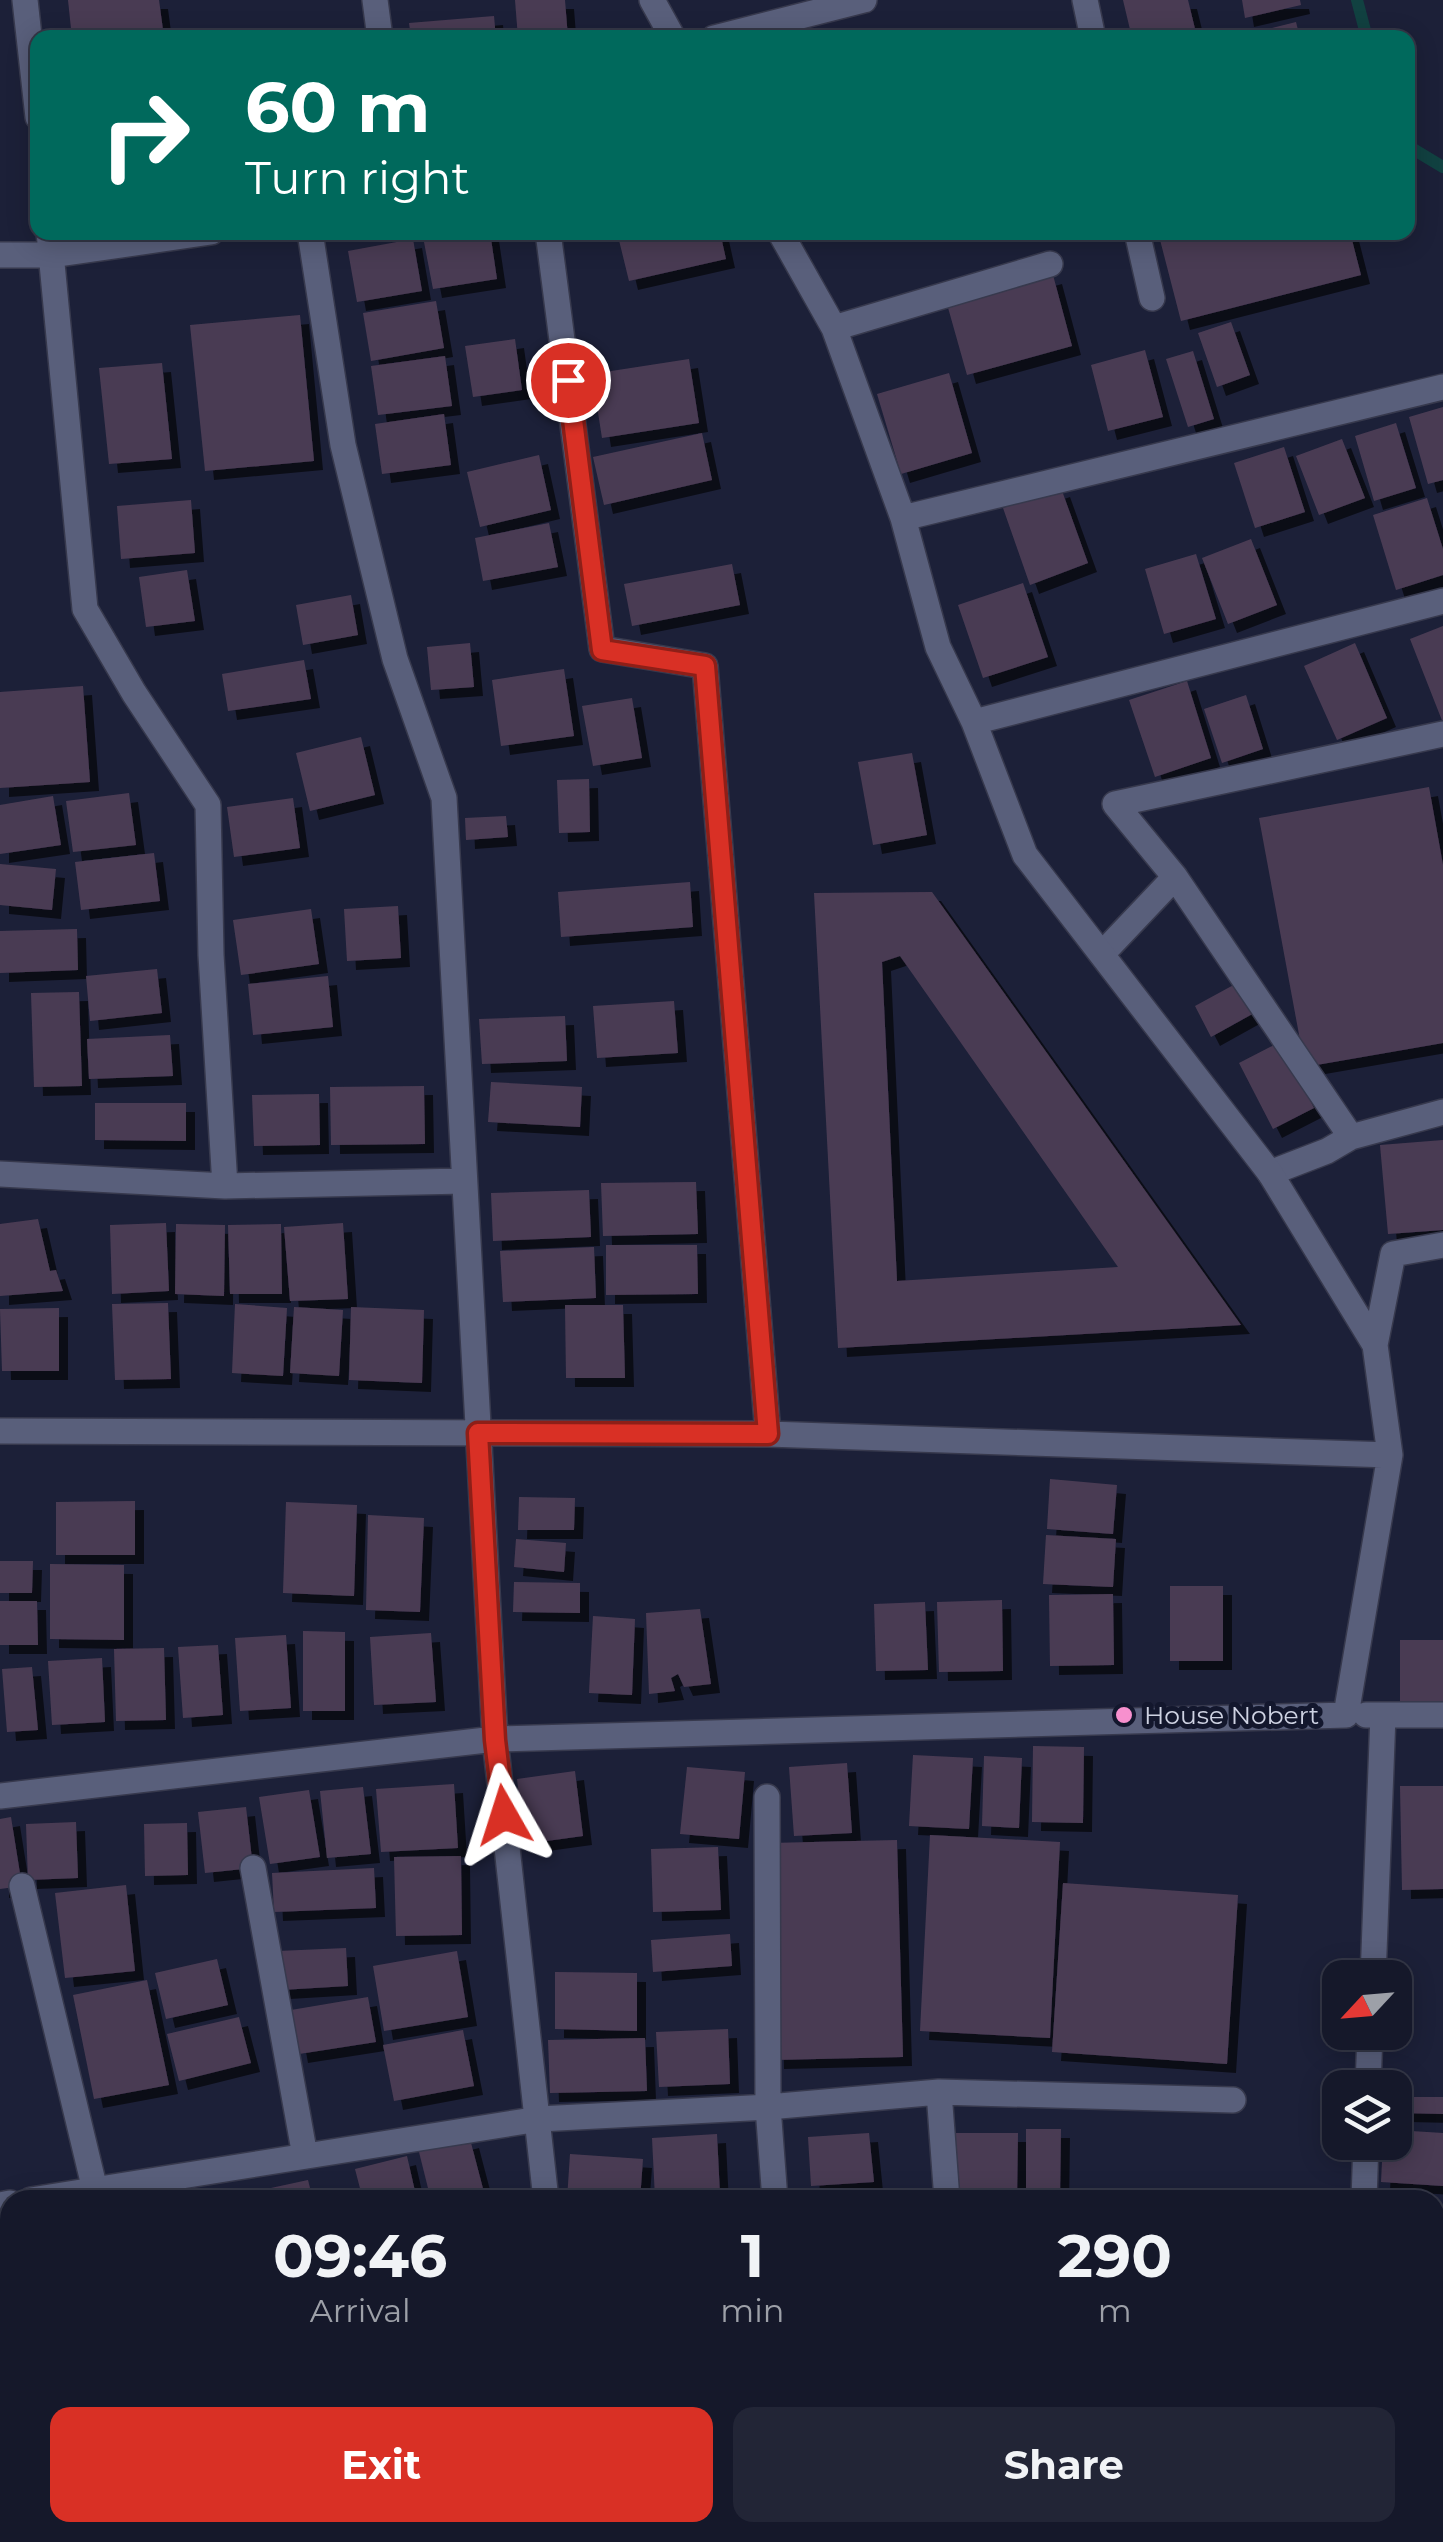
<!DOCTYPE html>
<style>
body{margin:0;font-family:Montserrat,sans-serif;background:#222536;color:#f1f3f6;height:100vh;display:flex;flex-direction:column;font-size:38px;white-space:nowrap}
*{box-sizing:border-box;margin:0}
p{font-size:32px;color:#9da0a8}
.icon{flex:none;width:55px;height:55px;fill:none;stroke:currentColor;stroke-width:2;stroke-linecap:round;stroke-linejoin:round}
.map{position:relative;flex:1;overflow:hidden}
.details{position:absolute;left:0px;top:2190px;width:1445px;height:352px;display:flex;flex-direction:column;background:#15182a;border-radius:30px 30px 0 0;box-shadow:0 5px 25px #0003,0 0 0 2px #343747}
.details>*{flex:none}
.hud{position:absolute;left:30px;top:30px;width:1385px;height:210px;border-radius:20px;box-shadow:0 5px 25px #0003,0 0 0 2px #343747;background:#00695c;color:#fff;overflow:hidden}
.needle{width:65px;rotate:244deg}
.buttons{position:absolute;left:1322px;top:1960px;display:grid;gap:20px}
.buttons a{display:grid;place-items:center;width:90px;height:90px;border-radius:20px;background:#15182a;box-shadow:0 5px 25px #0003,0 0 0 2px #343747;font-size:50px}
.pin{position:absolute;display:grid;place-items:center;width:85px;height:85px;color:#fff;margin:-42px;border:5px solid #fff;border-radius:50%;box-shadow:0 2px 10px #0007}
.me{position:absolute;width:110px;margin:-55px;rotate:354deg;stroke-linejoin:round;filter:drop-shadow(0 0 8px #0008)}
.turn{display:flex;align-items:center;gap:35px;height:210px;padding:0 50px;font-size:45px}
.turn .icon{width:130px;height:130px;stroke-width:2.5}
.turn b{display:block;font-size:70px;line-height:85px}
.eta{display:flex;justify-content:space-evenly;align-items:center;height:170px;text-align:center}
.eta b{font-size:60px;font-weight:700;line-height:70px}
.cta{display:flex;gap:20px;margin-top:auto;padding:20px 50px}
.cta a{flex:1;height:115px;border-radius:20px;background:#d93025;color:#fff;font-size:40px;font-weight:700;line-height:115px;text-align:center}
.cta a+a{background:#222536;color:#f1f3f6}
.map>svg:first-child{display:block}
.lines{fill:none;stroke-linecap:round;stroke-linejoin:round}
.stream{stroke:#114141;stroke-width:12}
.building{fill:#4a3b53;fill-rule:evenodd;filter:url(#shadow)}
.lane-casing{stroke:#37394d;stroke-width:28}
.street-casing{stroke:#37394d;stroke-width:28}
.lane{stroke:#595f7b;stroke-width:25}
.street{stroke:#595f7b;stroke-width:25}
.route-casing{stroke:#8d1f18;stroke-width:25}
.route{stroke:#d93025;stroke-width:18}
.poi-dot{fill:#f790ce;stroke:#13172d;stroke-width:4}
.labels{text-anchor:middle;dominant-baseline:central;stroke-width:10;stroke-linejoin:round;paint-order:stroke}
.poi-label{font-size:25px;fill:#ced2e2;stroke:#13172d;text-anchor:start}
</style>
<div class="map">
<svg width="1443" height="2542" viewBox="0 0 1443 2542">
<defs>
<filter id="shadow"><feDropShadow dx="9" dy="9" stdDeviation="0" flood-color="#0009"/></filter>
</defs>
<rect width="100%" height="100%" fill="#1c2038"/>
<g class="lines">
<path class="stream" d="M1357 0 1367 38
M1408 146 1443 167
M1435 2420 1443 2419
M409 2542 455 2532"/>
</g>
<path class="building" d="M68 0H159L163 30 72 38Z
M515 0H565L568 38H518Z
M1123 0H1188L1197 37 1132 38Z
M1242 0H1300L1301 5 1245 18Z
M494 16 496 38H411L409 23Z
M1296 22 1300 38H1240V36Z
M479 232H490L497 279 433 289 424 242Z
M617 232H720L726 259 629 281Z
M1158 232H1350L1361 275 1181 321Z
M413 239 422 291 357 302 348 251Z
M1053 275 1072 346 967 375 947 304Z
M436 301 444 348 371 361 363 313Z
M300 315 314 461 205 471 190 325Z
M1231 322 1250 375 1217 387 1198 333Z
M515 339 522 390 473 397 465 346Z
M1145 350 1163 417 1108 431 1091 365Z
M1193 351 1214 419 1188 427 1166 359Z
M445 356 452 406 378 415 371 366Z
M689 359 699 423 602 438 592 374Z
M162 363 172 459 109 464 99 368Z
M949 373 972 453 901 474 877 394Z
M1443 407V480L1428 484 1409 417Z
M444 414 451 465 382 474 375 424Z
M1396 423 1416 488 1374 501 1355 436Z
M702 433 712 480 604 505 593 457Z
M1342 439 1365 498 1319 515 1296 456Z
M1284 447 1305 512 1255 528 1234 463Z
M539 455 551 510 480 527 467 472Z
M1061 488 1088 563 1030 585 1003 508Z
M1427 498 1443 549V575L1396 590 1373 515Z
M191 500 195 553 121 559 117 506Z
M549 523 558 567 483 581 475 538Z
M1251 539 1277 605 1228 624 1202 558Z
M1196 554 1216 619 1164 634 1145 569Z
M732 564 740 605 632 626 624 584Z
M187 570 195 621 146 627 139 577Z
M1023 583 1048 657 983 678 958 605Z
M351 595 358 635 303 645 296 605Z
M1443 626V723L1410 639Z
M470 643 474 687 431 690 427 647Z
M1355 643 1387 718 1337 740 1304 666Z
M304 660 311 699 228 711 222 674Z
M564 669 574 736 501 746 492 680Z
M1187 681 1211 758 1155 777 1129 700Z
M83 686 90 782 0 788V692Z
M1246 695 1263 749 1222 763 1204 709Z
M632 698 642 758 593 766 582 706Z
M361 737 375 795 310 811 296 753Z
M912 753 927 835 873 845 858 762Z
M589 779 590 832 559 833 557 780Z
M1429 787 1443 865V1043L1305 1067 1259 818Z
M129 793 136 845 73 852 66 801Z
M53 796 61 845 0 854V805Z
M293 798 300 848 234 857 227 807Z
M506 816 508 837 466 840 465 818Z
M154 853 160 901 81 910 75 862Z
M0 864 56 869 52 910 0 905Z
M690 882 693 927 561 937 558 892Z
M932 892 1241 1325 838 1348 814 893ZM900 956 1118 1267 897 1281 882 962Z
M398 906 401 958 347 961 344 909Z
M311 909 319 964 241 975 233 920Z
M77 929 78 970 0 973V931Z
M157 969 162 1013 90 1021 86 976Z
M328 976 333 1027 253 1035 248 984Z
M1239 982 1256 1012 1211 1037 1195 1006Z
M79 992 82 1086 34 1087 31 993Z
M674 1001 678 1053 597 1058 593 1006Z
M565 1016 567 1061 482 1064 479 1019Z
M170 1035 173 1076 89 1079 87 1039Z
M1280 1042 1314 1108 1273 1129 1239 1063Z
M491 1082 582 1087 580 1127 488 1122Z
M424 1086 425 1144 331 1145 330 1087Z
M319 1094 320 1145 254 1146 252 1095Z
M95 1103H186V1141L95 1140Z
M1443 1140V1230L1388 1234 1380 1145Z
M696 1182 698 1234 603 1236 601 1183Z
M589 1190 591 1237 493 1241 491 1193Z
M38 1219 50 1271 56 1270 63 1291 0 1296V1224Z
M166 1223 169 1291 112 1294 110 1225Z
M343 1223 348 1299 290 1301 284 1227Z
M176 1224 225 1225 224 1296 175 1294Z
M281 1224 282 1294H230L228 1225Z
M606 1245H697L698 1294 606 1295Z
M594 1247 596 1298 503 1302 500 1251Z
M168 1303 171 1379 115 1380 112 1304Z
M235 1304 287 1308 283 1376 232 1373Z
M565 1305H623L625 1378H566Z
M294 1307 343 1310 339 1376 290 1373Z
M351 1307 424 1310 422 1383 349 1380Z
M59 1308V1371H2L0 1309Z
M1050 1479 1117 1485 1113 1534 1047 1529Z
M519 1497 575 1498 574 1530H518Z
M135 1501V1555H56V1502Z
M286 1502 357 1505 354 1596 283 1593Z
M368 1515 424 1518 420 1612 366 1610Z
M1046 1535 1116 1539 1113 1587 1043 1584Z
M516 1539 566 1543 564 1572 514 1567Z
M0 1561H33L32 1593H0Z
M50 1564 124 1565V1640L50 1639Z
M514 1582 580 1583V1613L513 1612Z
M1170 1586H1223V1661H1170Z
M1113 1594 1114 1665 1050 1666 1049 1595Z
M1002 1600 1003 1671 939 1672 937 1602Z
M0 1601H37L38 1645H0Z
M925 1602 928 1670 876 1671 874 1604Z
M700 1609 711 1684 684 1687 678 1674 671 1678 675 1691 649 1694 646 1613Z
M593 1616 635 1619 632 1695 589 1693Z
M303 1631 345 1632V1711H303Z
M431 1633 436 1702 374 1705 370 1637Z
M286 1635 291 1708 240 1711 235 1638Z
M1400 1640H1443V1704L1400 1703Z
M218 1645 223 1715 183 1718 178 1647Z
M164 1648 166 1720 116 1721 114 1649Z
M102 1658 105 1722 52 1725 48 1661Z
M32 1667 38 1730 7 1732 2 1669Z
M1033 1746 1084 1747 1083 1823 1032 1822Z
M913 1755 973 1758 969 1829 909 1826Z
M984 1756 1022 1758 1019 1828 982 1826Z
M847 1763 852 1833 794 1836 789 1767Z
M687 1767 745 1772 739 1839 680 1834Z
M575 1771 583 1836 525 1844 517 1779Z
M454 1784 458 1848 381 1852 376 1789Z
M1400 1786H1443V1889L1402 1890Z
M363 1787 371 1854 327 1858 320 1791Z
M309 1790 320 1857 270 1864 259 1797Z
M246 1807 253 1868 205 1873 198 1812Z
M11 1817 22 1886 0 1889V1819Z
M76 1822 78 1878 28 1880 26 1824Z
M187 1823 188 1875 145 1876 144 1824Z
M930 1835 1060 1842 1050 2038 920 2031Z
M897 1840 903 2057 775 2060 770 1843Z
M718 1847 721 1910 653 1912 651 1849Z
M461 1856 462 1935 396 1936 394 1857Z
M374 1868 376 1908 274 1912 272 1873Z
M1063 1883 1238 1895 1227 2064 1052 2052Z
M126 1885 135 1971 65 1978 55 1893Z
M730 1934 732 1966 653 1972 651 1940Z
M346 1948 348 1986 281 1990 278 1951Z
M457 1951 468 2017 384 2031 373 1966Z
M217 1959 228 2005 166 2019 155 1973Z
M555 1972 637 1973V2031L555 2029Z
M147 1980 169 2085 94 2099 73 1995Z
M368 1997 376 2042 299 2054 291 2010Z
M239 2017 251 2063 179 2081 167 2034Z
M728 2029 730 2084 659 2087 656 2032Z
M463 2030 474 2086 394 2101 383 2045Z
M645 2038 647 2091 550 2093 548 2040Z
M1400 2097H1443V2114L1400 2113Z
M1026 2129H1061L1060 2198 1026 2197Z
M1395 2130 1443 2133V2186L1381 2182 1383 2142H1395Z
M869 2133 874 2182 811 2186 808 2137Z
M954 2133H1018L1017 2200H953Z
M717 2134 720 2195 655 2198 652 2138Z
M470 2139 486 2200H431L419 2152Z
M570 2154 643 2159 640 2200H567Z
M407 2156 417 2200H363L355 2169Z
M308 2180 313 2200H259L257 2191Z
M877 2189 878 2200H794V2194Z
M1435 2276H1443V2323H1435Z
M1012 2532H1071L1072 2542H1013Z
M1076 2532H1131L1132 2542H1077Z
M1138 2532H1190L1191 2542H1139Z
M1195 2532H1244L1245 2542H1197Z
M1251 2532H1301L1303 2542H1252Z
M1369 2532H1421L1423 2542H1371Z"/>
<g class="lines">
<defs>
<path id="lane" d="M1085 0 1093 38
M1137 232 1152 298
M1102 954 1175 877
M1351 1137 1175 877 1115 804 1443 734
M1270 1173 1327 1151 1351 1137 1443 1112"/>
<path id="street" d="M25 0 38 117
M375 0 380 38
M652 0 673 38
M714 38 864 0
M49 232 85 609 134 693 208 805 211 955 225 1186
M310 232 343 445 395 659 444 798 495 1739 546 2200
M548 232 602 649 705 666 768 1434
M0 255H52L211 232
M834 328 1050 264
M903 518 1443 387
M974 722 1443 601
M0 1174 225 1186 464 1181
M1375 1345 1393 1254 1443 1245
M0 1431 768 1434 1390 1455
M1366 1715H1443
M0 1796 495 1739 1346 1715 1390 1455 1375 1345 1270 1173 1025 855 974 722 938 647 903 518 834 328 780 232
M767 1797 768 2107 939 2092 1233 2100
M253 1868 305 2156
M22 1886 95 2190
M1373 1978 1383 1715
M1368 2088 1370 2032
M939 2092 947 2200
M31 2200 539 2119 768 2107 775 2200
M1364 2200 1366 2142
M0 2205 10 2203
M1435 2457 1443 2456
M0 2502 8 2542
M576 2532 577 2542
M603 2542 668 2532"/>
</defs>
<use href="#lane" class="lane-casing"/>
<use href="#street" class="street-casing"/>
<use href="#lane" class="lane"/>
<use href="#street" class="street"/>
</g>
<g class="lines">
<defs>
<path id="route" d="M504 1815 495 1740 478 1433 768 1434 705 666 602 650 568 380"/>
</defs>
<use href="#route" class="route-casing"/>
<use href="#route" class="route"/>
</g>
<circle class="poi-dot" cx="1124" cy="1715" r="10"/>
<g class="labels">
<g class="poi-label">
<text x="1144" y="1715">House Nobert</text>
</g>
</g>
</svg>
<div class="buttons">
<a><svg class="needle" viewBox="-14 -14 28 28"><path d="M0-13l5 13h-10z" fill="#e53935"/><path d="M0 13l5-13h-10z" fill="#9da0a8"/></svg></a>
<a><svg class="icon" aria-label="layers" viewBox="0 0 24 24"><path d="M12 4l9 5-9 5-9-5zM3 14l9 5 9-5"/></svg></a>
</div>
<div class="pin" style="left:568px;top:380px;background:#d93025"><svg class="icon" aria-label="arrive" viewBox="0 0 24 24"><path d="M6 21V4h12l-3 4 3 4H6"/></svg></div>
<svg class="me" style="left:504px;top:1815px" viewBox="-20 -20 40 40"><path d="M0-17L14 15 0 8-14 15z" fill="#d93025" stroke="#fff" stroke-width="4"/></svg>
<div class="hud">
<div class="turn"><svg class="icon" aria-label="right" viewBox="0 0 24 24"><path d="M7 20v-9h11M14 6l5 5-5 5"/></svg><div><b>60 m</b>Turn right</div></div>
</div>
<section class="details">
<div class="eta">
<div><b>09:46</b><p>Arrival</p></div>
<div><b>1</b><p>min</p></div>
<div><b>290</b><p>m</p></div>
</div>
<div class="cta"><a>Exit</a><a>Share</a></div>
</section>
</div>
